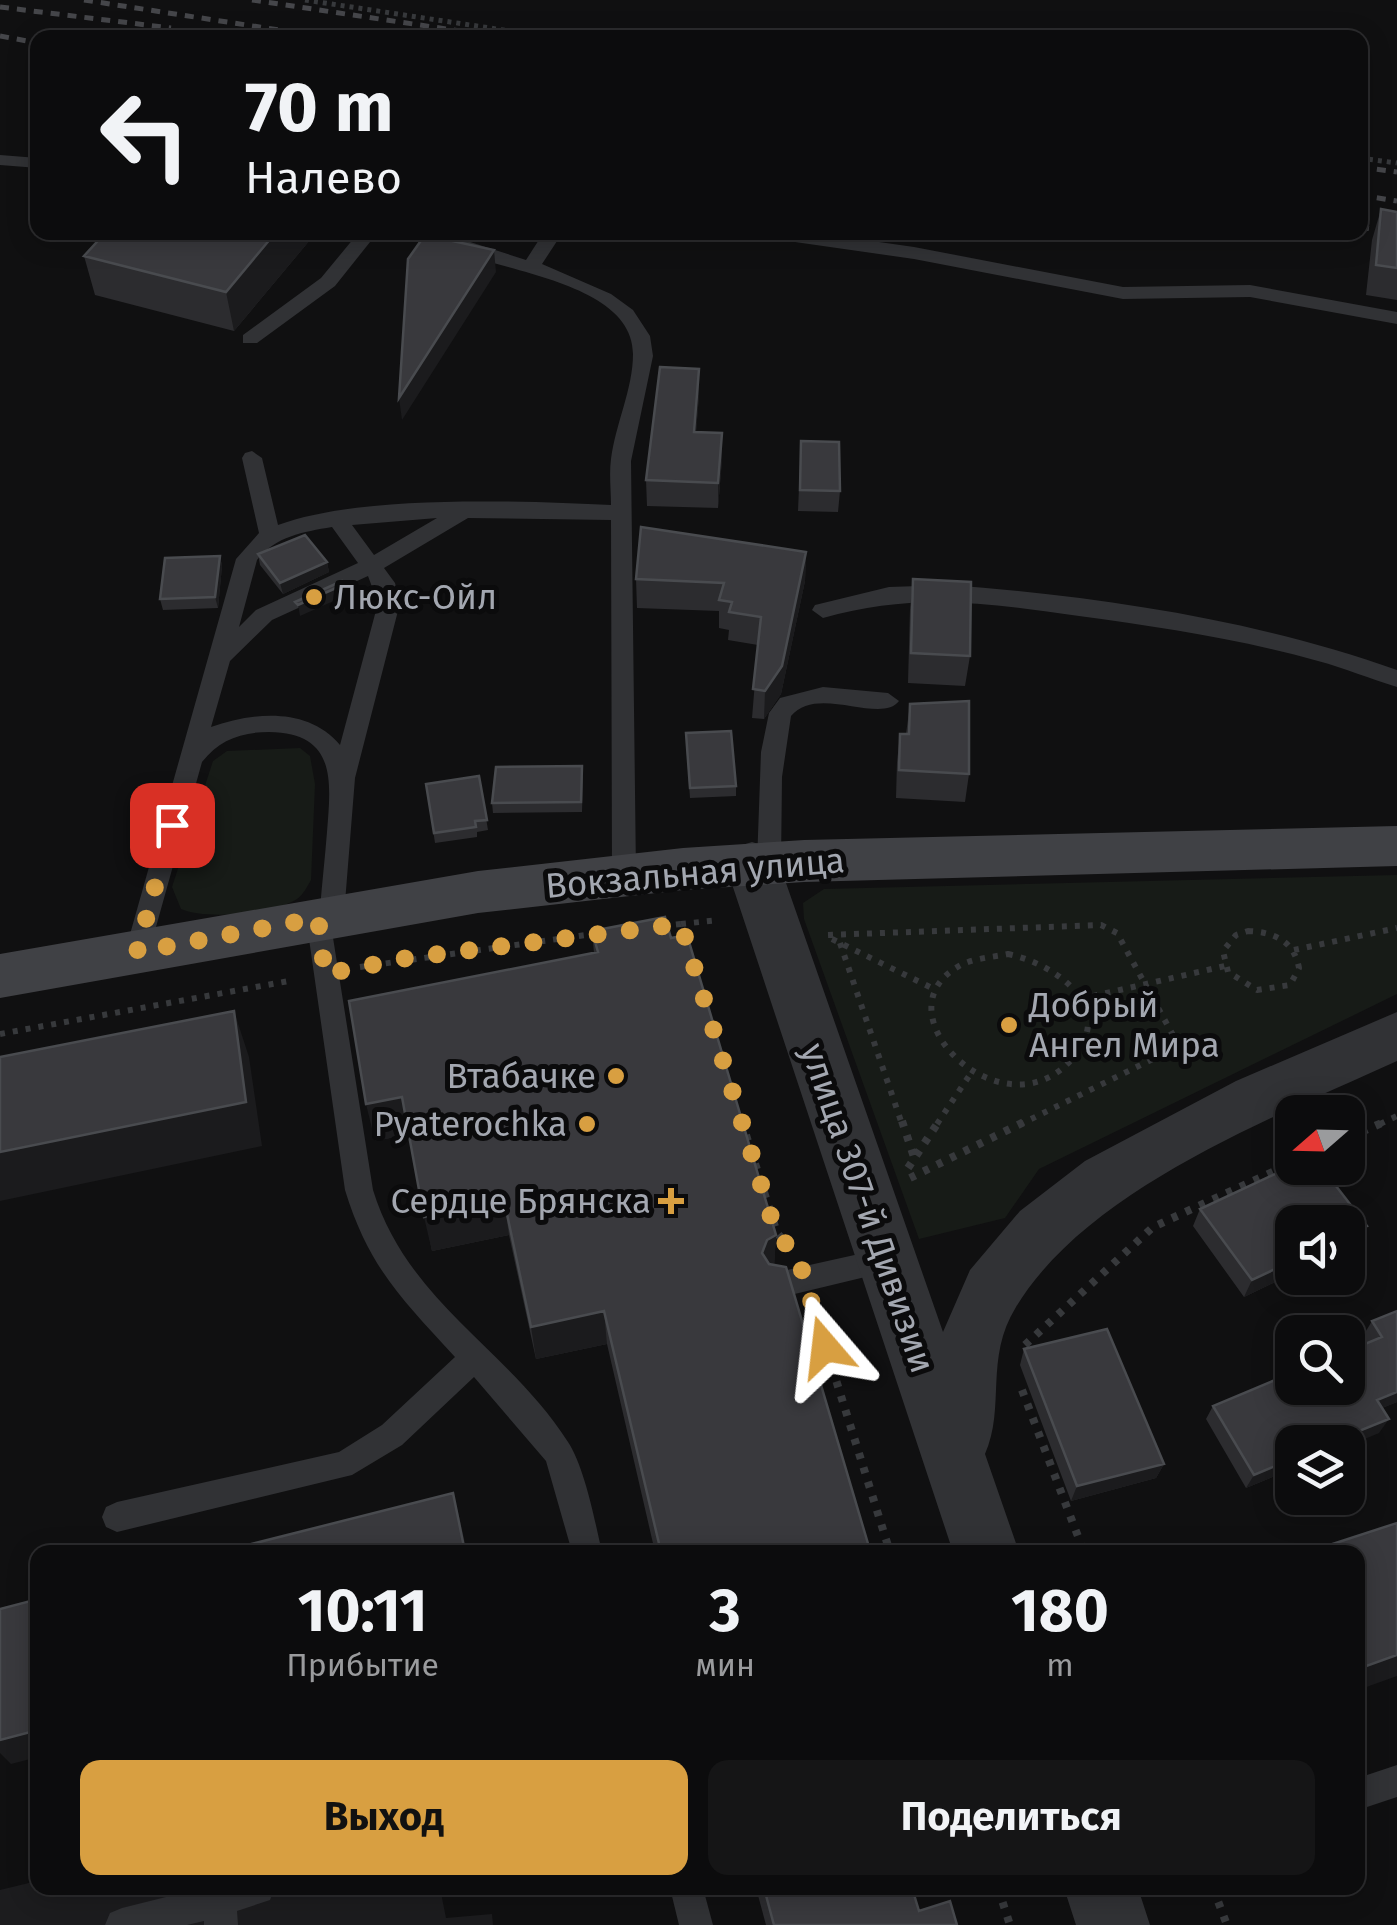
<!DOCTYPE html>
<html lang="ru">
<meta charset="utf-8">
<style>
body{margin:0;font-family:"Fira Sans",sans-serif;background:#151516;color:#f1f3f6;height:100vh;display:flex;flex-direction:column;font-size:38px;white-space:nowrap}
*{box-sizing:border-box;margin:0}
p{font-size:32px;color:#9a9b9d}
.icon{flex:none;width:55px;height:55px;fill:none;stroke:currentColor;stroke-width:2;stroke-linecap:round;stroke-linejoin:round}
.map{position:relative;flex:1;overflow:hidden}
.sheet{position:absolute;left:30px;top:1545px;width:1335px;height:350px;display:flex;flex-direction:column;background:#0c0c0d;border-radius:20px;box-shadow:0 5px 25px #0003,0 0 0 2px #2c2c2e}
.sheet>*{flex:none}
.top-card{position:absolute;left:30px;top:30px;width:1338px;height:210px;border-radius:20px;box-shadow:0 5px 25px #0003,0 0 0 2px #2c2c2e;background:#0c0c0d;color:#f1f3f6;overflow:hidden}
.needle{width:65px;rotate:250deg}
.controls{position:absolute;left:1275px;top:1095px;display:grid;gap:20px}
.controls a{display:grid;place-items:center;width:90px;height:90px;border-radius:20px;background:#0c0c0d;box-shadow:0 5px 25px #0003,0 0 0 2px #2c2c2e;font-size:50px}
.pin{position:absolute;display:grid;place-items:center;width:85px;height:85px;color:#fff;margin:-42px;border-radius:20px;box-shadow:0 5px 15px #0006}
.me{position:absolute;width:110px;margin:-55px;rotate:343deg;stroke-linejoin:round;filter:drop-shadow(0 0 8px #0008)}
.turn{display:flex;align-items:center;gap:35px;height:210px;padding:0 50px;font-size:45px}
.turn .icon{width:130px;height:130px;stroke-width:2.5}
.turn b{display:block;font-size:70px;line-height:85px}
.eta{display:flex;justify-content:space-evenly;align-items:center;height:170px;text-align:center}
.eta b{font-size:60px;font-weight:700;line-height:70px}
.cta{display:flex;gap:20px;margin-top:auto;padding:20px 50px}
.cta a{flex:1;height:115px;border-radius:20px;background:#d89f41;color:#111;font-size:40px;font-weight:700;line-height:115px;text-align:center}
.cta a+a{background:#151516;color:#f1f3f6}
.map>svg:first-child{display:block}
.built{fill:#1c1c1e}
.green{fill:#171b17}
.lines{fill:none;stroke-linecap:round;stroke-linejoin:round}
.path-far2{stroke:#37393c;stroke-width:5;stroke-dasharray:4 5;stroke-linecap:butt}
.path-far1{stroke:#37393c;stroke-width:6;stroke-dasharray:5 8;stroke-linecap:butt}
.path{stroke:#37393c;stroke-width:8;stroke-dasharray:6 9;stroke-linecap:butt}
.service{fill:#313235;fill-rule:evenodd}
.tertiary{fill:#313235;fill-rule:evenodd}
.secondary{fill:#404145;fill-rule:evenodd}
.rail{stroke:#45464a;stroke-width:5;stroke-dasharray:9 8;stroke-linecap:butt}
.wall{fill:#2c2c2f}
.shaded-wall{fill:#1b1b1d}
.building{fill:#39393d;stroke:#494b4f;stroke-width:2.5}
.route{stroke:#d89f41;stroke-width:18;stroke-dasharray:0 32.4}
.poi-dot{fill:#d89f41;stroke:#0b0b0c;stroke-width:4}
.labels{text-anchor:middle;dominant-baseline:central;stroke-width:10;stroke-linejoin:round;paint-order:stroke}
.poi-label{font-size:35px;fill:#a3a7b0;stroke:#0b0b0c;text-anchor:end}
.street-label{font-size:35px;fill:#a3a7b0;stroke:#0b0b0c}
</style>
<div class="map">
<svg width="1397" height="1925" viewBox="0 0 1397 1925">
<rect width="100%" height="100%" fill="#101011"/>
<path class="built" d="M37 1881 38 1888H440L446 1918 492 1914 493 1925H0V1890Z"/>
<path class="green" d="M300 748 310 756 315 784 311 880C307 887 303 895 297 899 273 914 205 920 181 909L172 887 213 761 227 751Z
M1397 875V994L1039 1169 1005 1218 919 1239 804 919 803 903 824 889Z"/>
<g class="lines">
<path class="path-far2" d="M305 0 556 38
M1360 158 1397 163"/>
<path class="path-far1" d="M681 924 719 920
M663 926 681 924 686 942
M1248 931C1274 932 1294 941 1299 968L1290 985 1257 990 1228 972 1223 951 1236 935Z
M828 935 1101 925 1117 933 1174 1037 1163 1054 1021 1124
M832 939 936 990
M840 943 902 1124
M1294 950 1397 928
M1008 954C1055 964 1118 1007 1072 1059 1002 1139 871 1009 963 964 976 958 994 957 1008 954Z
M360 967 600 933
M1080 999 1225 966
M0 1034 294 980
M937 1124 971 1073
M1380 1124 1397 1116"/>
<path class="path" d="M902 1121 914 1157
M746 1135 777 1233 790 1248
M1348 1138 1386 1121
M908 1168 939 1121
M910 1178 1026 1121
M814 1310 890 1552
M1025 1345 1153 1227 1292 1163
M1022 1390 1084 1552
M998 1888 1010 1925
M1213 1888 1227 1925"/>
<path class="service" d="M0 155 38 158V168L0 165Z
M359 232H378L335 286 257 343H243V335L321 278Z
M409 232H439L526 260 544 232H563L542 264 611 294 633 310 650 336 653 356 631 461 636 874 633 881 624 883 612 874 611 520 468 518 384 568 395 583 400 603 355 778 344 915 341 922 331 925 373 1190C408 1303 508 1348 568 1442 585 1468 595 1522 602 1552H572L546 1461 474 1377 402 1445 352 1475 117 1532 106 1527 102 1517 106 1507 117 1502 339 1452 382 1425 455 1357C402 1299 369 1268 345 1190L306 918 309 911 320 909C322 883 325 858 327 832 331 781 337 733 269 732 241 732 219 740 202 762L149 952 146 959H128L125 952 236 559 259 533 242 458 245 453 252 451 262 458 278 525C363 494 519 501 611 505 611 490 609 474 611 459 615 425 633 389 633 354 633 271 456 269 409 232ZM437 518 374 555 352 525ZM332 527 358 563 256 610 239 627 257 560C276 536 303 532 332 527ZM368 576 378 603 340 745C308 707 254 712 211 727L230 661 272 620Z
M758 232H809L914 247 1123 287 1250 285 1397 312V324L1250 297 1123 299 914 259 767 238Z
M949 585C1096 596 1258 620 1397 670V687C1370 679 1345 668 1318 661 1240 639 1159 627 1079 616 987 603 914 592 823 618L812 610 815 605 889 587Z
M823 687 888 693 899 701C881 725 817 684 791 716L782 777 781 863 769 872 757 863 761 752 769 713 780 698Z
M886 1248 896 1251 900 1260 896 1269 886 1272 778 1298 768 1294 764 1285 768 1276 778 1272Z
M1397 1765V1797L1358 1810V1778Z
M202 1888H275L270 1900 237 1911 238 1925H204V1921L187 1925H105L110 1913 122 1908Z
M670 1888H703L713 1925H679Z"/>
<path class="tertiary" d="M752 842 771 848 779 863 943 1332 970 1270 1020 1211 1085 1161 1236 1081 1397 1012V1061C1275 1117 1088 1188 1016 1307 984 1359 1006 1407 985 1454L1019 1552H953L725 863 733 848Z
M1064 1888H1138L1150 1925H1076Z"/>
<path class="secondary" d="M1397 826V866L804 882 683 890 478 913 0 998V954L478 871 683 848 804 840Z"/>
<path class="rail" d="M84 0 331 38
M252 0 507 38
M0 7 171 28
M0 36 38 43
M1360 167 1397 172
M1360 195 1397 201
M1360 227 1397 233"/>
</g>
<path class="wall" d="M1381 209 1397 212V300L1366 295 1372 240Z
M106 232H315V234L234 331 95 295 84 256Z
M699 395 696 432 722 459 718 508 647 506 646 480Z
M801 441 840 491 838 512 798 511Z
M806 552 805 581 781 694 764 719 752 718 758 645 728 640 729 630 719 628V611L637 608 636 579Z
M258 554 327 562 329 572 283 594 260 565Z
M220 556 222 566 218 608 163 610 160 599Z
M913 579 970 656 965 686 908 683 910 609Z
M910 704 969 774 965 802 896 798 897 762 900 734H906Z
M686 743 736 786V796L690 798Z
M479 776 488 830 477 832V837L435 843 426 784Z
M583 776 582 812 493 813 492 803Z
M592 931 671 938 776 1235 774 1265 869 1547 868 1552H655L607 1344 536 1359 509 1235 432 1251 409 1134 375 1141 594 953Z
M1292 1166 1322 1168 1367 1226 1357 1243 1348 1248V1222H1292V1274L1244 1297 1193 1226 1200 1209Z
M1397 1311V1402L1382 1408 1379 1433 1292 1442V1469L1246 1488 1206 1419 1213 1406 1367 1343 1363 1336 1372 1321Z
M1024 1349 1164 1464 1156 1478 1071 1501 1020 1365Z
M756 1888H912L919 1911 957 1925H766Z"/>
<path class="shaded-wall" d="M276 232H315V234L234 331 226 292Z
M494 250 496 272 402 420 399 398Z
M699 369V395L694 458V432Z
M722 433V459L718 508V483Z
M806 552 805 581 781 694 764 719 765 691Z
M220 556 222 566 218 608 215 597Z
M327 562 329 572 283 594 280 583Z
M345 584 347 595 300 616 298 605Z
M234 1011 249 1057 262 1146 0 1201V1152Z
M402 1097 411 1134 375 1141 366 1104Z
M504 1200 509 1235 432 1251 424 1217Z
M1367 1226 1357 1243 1348 1248V1235Z
M776 1235 774 1270 765 1274 762 1253 767 1240Z
M1292 1261V1274L1244 1297 1252 1280Z
M604 1311 607 1344 536 1359 531 1327Z
M1397 1392V1402L1367 1414 1377 1400Z
M1389 1419 1379 1433 1348 1446V1442H1332Z
M1292 1459V1469L1246 1488 1254 1475Z
M1164 1464 1156 1478 1071 1501 1077 1486Z
M453 1493 460 1520 467 1552H465Z
M869 1547 868 1552H847Z
M1397 1655V1676L1358 1690V1669Z
M38 1730V1757L11 1764 0 1753V1740Z"/>
<path class="building" d="M1381 209 1397 212V268L1376 265Z
M106 232H276L226 292 84 256Z
M425 235 494 250 399 398 408 259Z
M660 367 699 369 694 432 722 433 718 483 646 480Z
M801 441 839 442 840 491 800 490Z
M641 527 806 552 782 666 765 691 753 689 761 617 729 612 732 602 719 600 724 583 636 579Z
M305 535 327 562 280 583 258 554Z
M220 556 215 597 160 599 165 558Z
M913 579 971 582 970 656 911 653Z
M342 581 345 584 298 605 295 602Z
M969 701V774L899 770 900 734H909L910 704Z
M731 731 736 786 690 788 686 733Z
M582 766 581 802 492 803 496 767Z
M479 776 487 820 475 821 476 827 434 833 426 784Z
M665 917 671 938 687 935 776 1235 767 1240 762 1253 769 1264 786 1267 869 1547 847 1552H661L604 1311 531 1327 504 1200 424 1217 402 1097 366 1104 349 1001 598 952 592 931Z
M234 1011 246 1102 0 1152V1057Z
M1292 1166 1322 1168 1367 1226 1348 1235V1222H1292V1261L1252 1280 1200 1209Z
M1397 1311V1392L1377 1400 1389 1419 1332 1442H1292V1459L1254 1475 1213 1406 1292 1373V1388H1348V1351L1382 1337 1372 1321Z
M1107 1329 1164 1464 1077 1486 1024 1349Z
M453 1493 465 1552H220Z
M1397 1523V1655L1358 1669V1552H1308Z
M38 1599V1730L0 1740V1609Z
M764 1888H912L919 1911 950 1901 957 1925H774Z"/>
<g class="lines">
<path class="route" d="M172 825 137 952 318 918 325 974 407 958 681 924 776 1233 798 1257 825 1347"/>
</g>
<g class="poi-dot">
<circle cx="314" cy="597" r="10"/>
<circle cx="1009" cy="1025" r="10"/>
<circle cx="616" cy="1076" r="10"/>
<circle cx="587" cy="1124" r="10"/>
<path d="M666 1186h10v10h10v10h-10v10h-10v-10h-10v-10h10z"/>
</g>
<g class="labels">
<g class="poi-label">
<text x="334" y="597" text-anchor="start">Люкс-Ойл</text>
<text x="1029" y="1005" text-anchor="start">Добрый<tspan x="1029" dy="40">Ангел Мира</tspan></text>
<text x="596" y="1076">Втабачке</text>
<text x="567" y="1124">Pyaterochka</text>
<text x="651" y="1201">Сердце Брянска</text>
</g>
<g class="street-label">
<text transform="translate(695 873) rotate(-5)">Вокзальная улица</text>
<text transform="translate(868 1208) rotate(71)">улица 307-й Дивизии</text>
</g>
</g>
</svg>
<div class="controls">
<a><svg class="needle" viewBox="-14 -14 28 28"><path d="M0-13l5 13h-10z" fill="#e53935"/><path d="M0 13l5-13h-10z" fill="#9a9b9d"/></svg></a>
<a><svg class="icon" aria-label="sound" viewBox="0 0 24 24"><path d="M4 9h4l5-4v14l-5-4H4zM17 9q2 3 0 6"/></svg></a>
<a><svg class="icon" aria-label="search" viewBox="0 0 24 24"><circle cx="10" cy="10" r="6"/><path d="M15 15l6 6"/></svg></a>
<a><svg class="icon" aria-label="layers" viewBox="0 0 24 24"><path d="M12 4l9 5-9 5-9-5zM3 14l9 5 9-5"/></svg></a>
</div>
<div class="pin" style="left:172px;top:825px;background:#d93025"><svg class="icon" aria-label="arrive" viewBox="0 0 24 24"><path d="M6 21V4h12l-3 4 3 4H6"/></svg></div>
<svg class="me" style="left:825px;top:1347px" viewBox="-20 -20 40 40"><path d="M0-17L14 15 0 8-14 15z" fill="#d89f41" stroke="#fff" stroke-width="4"/></svg>
<div class="top-card">
<div class="turn"><svg class="icon" aria-label="left" viewBox="0 0 24 24"><path d="M17 20v-9H6M10 6l-5 5 5 5"/></svg><div><b>70 m</b>Налево</div></div>
</div>
<section class="sheet">
<div class="eta">
<div><b>10:11</b><p>Прибытие</p></div>
<div><b>3</b><p>мин</p></div>
<div><b>180</b><p>m</p></div>
</div>
<div class="cta"><a>Выход</a><a>Поделиться</a></div>
</section>
</div>
